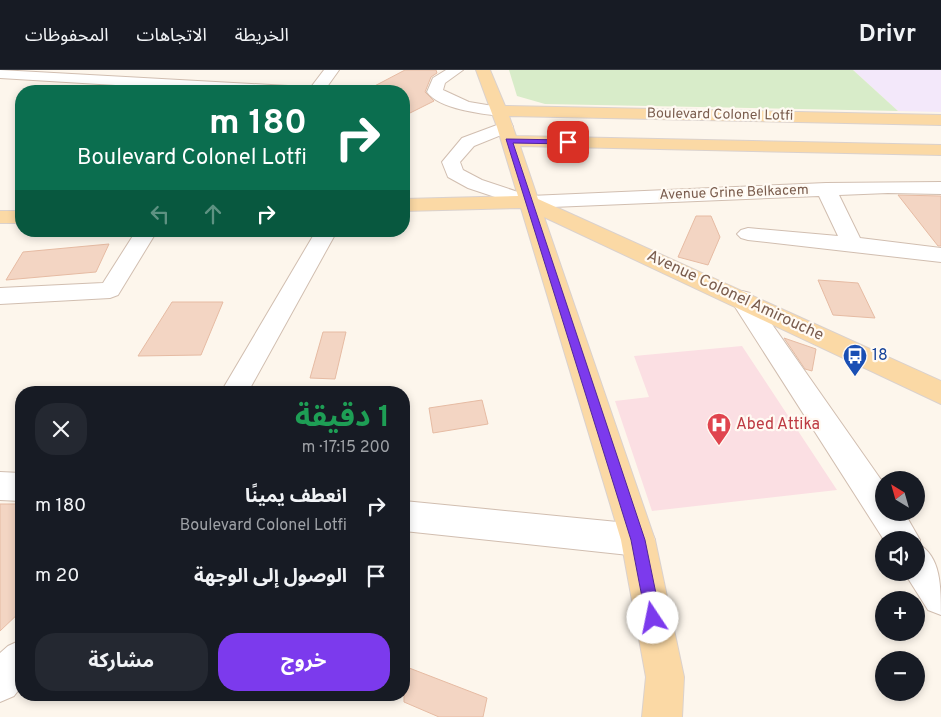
<!DOCTYPE html>
<html lang="ar">
<meta charset="utf-8">
<style>
body{margin:0;font-family:Overpass,"Noto Sans Arabic",sans-serif;background:#242831;color:#f1f3f6;direction:rtl;height:100vh;display:flex;flex-direction:column;font-size:19px;white-space:nowrap}
*{box-sizing:border-box;margin:0}
p{font-size:16px;color:#9ea1a6}
.icon{flex:none;width:28px;height:28px;fill:none;stroke:currentColor;stroke-width:2;stroke-linecap:round;stroke-linejoin:round}
.map{position:relative;flex:1;overflow:hidden;direction:ltr}
.sheet{position:absolute;left:15px;top:316px;width:395px;height:315px;display:flex;flex-direction:column;background:#171b24;border-radius:20px;box-shadow:0 2px 8px #0003;direction:rtl}
.sheet>*{flex:none}
.top-card{position:absolute;left:15px;top:15px;width:395px;height:152px;border-radius:20px;box-shadow:0 2px 8px #0003;direction:rtl;background:#0b6e4f;color:#fff;overflow:hidden}
.needle{width:32px;rotate:323deg}
.controls{position:absolute;left:875px;top:401px;display:grid;gap:10px}
.controls a{display:grid;place-items:center;width:50px;height:50px;border-radius:50%;background:#171b24;box-shadow:0 2px 8px #0003;font-size:25px}
.pin{position:absolute;display:grid;place-items:center;width:42px;height:42px;color:#fff;margin:-21px;border-radius:10px;box-shadow:0 2px 8px #0006}
.me{position:absolute;width:55px;margin:-28px;rotate:349deg;stroke-linejoin:round;filter:drop-shadow(0 0 4px #0008)}
.turn{display:flex;align-items:center;gap:18px;height:105px;padding:0 20px;font-size:22px}
.turn .icon{width:65px;height:65px;stroke-width:2.5}
.turn b{display:block;font-size:35px;line-height:42px}
.lanes{display:flex;align-items:center;height:48px;padding:0 20px;background:#0003;justify-content:center;gap:25px;direction:ltr}
.lanes .off{opacity:.35}
.round{display:grid;place-items:center;flex:none;width:52px;height:52px;border-radius:20px;background:#242831}
.overview{display:flex;align-items:center;justify-content:space-between;height:85px;padding:0 20px}
h1{font-size:30px;font-weight:700;line-height:38px;color:#1e9e55}
.action{display:flex;gap:10px;margin-top:auto;padding:10px 20px}
.action a{flex:1;height:58px;border-radius:20px;background:#7c3aed;color:#fff;font-size:20px;font-weight:700;line-height:58px;text-align:center}
.action a+a{background:#242831;color:#f1f3f6}
ul{padding:0;list-style:none}
li{display:flex;align-items:center;gap:15px;height:70px;padding:0 20px}
li div{flex:1}
li b{display:block;font-size:19px}
li em{font-style:normal}
header{display:flex;align-items:center;gap:30px;box-sizing:border-box;height:70px;padding:0 25px;background:#171b24;border-bottom:1px solid #363941}
header strong{font-size:24px}
nav{display:flex;gap:28px;margin-inline-start:auto;font-size:18px}
.map>svg:first-child{display:block}
.education{fill:#f3e8fa}
.medical{fill:#fbdfe3}
.green{fill:#d8ecc9}
.building{fill:#f3d5c3;stroke:#e6bba3}
.lines{fill:none;stroke-linecap:round;stroke-linejoin:round}
.minor-casing{stroke:#d1beb0;stroke-width:2}
.major-casing{stroke:#dad1cd;stroke-width:2}
.minor{fill:#fff;fill-rule:evenodd}
.major{fill:#fbd9a5;fill-rule:evenodd}
.route{fill:#7c3aed;stroke:#51269a}
.labels{text-anchor:middle;dominant-baseline:central;stroke-width:4.5;stroke-linejoin:round;paint-order:stroke}
.far-street-label{font-size:14px;fill:#7a5c4d;stroke:#fffaf3}
.street-label{font-size:16px;fill:#7a5c4d;stroke:#fffaf3}
.transit-label{font-size:16px;fill:#164399;stroke:#fffaf3;text-anchor:start}
.health-label{font-size:16px;fill:#be3a42;stroke:#fffaf3;text-anchor:start}
</style>
<header>
<strong>Drivr</strong>
<nav><a>الخريطة</a><a>الاتجاهات</a><a>المحفوظات</a></nav>
</header>
<div class="map">
<svg width="941" height="647" viewBox="0 0 941 647">
<rect width="100%" height="100%" fill="#fdf6ec"/>
<path class="education" d="M853 0H941V42L898 41Z"/>
<path class="medical" d="M742 276 837 420 652 441 615 331 649 327 634 286Z"/>
<path class="green" d="M509 0H853L898 41 545 34 517 26Z"/>
<path class="building" d="M405 0H436L437 3 431 7 425 22 434 31 404 46V21H365Z
M898 125 941 126V176H938Z
M696 146H711L720 167 708 195 678 187Z
M109 174 96 202 6 210 23 182Z
M818 210 858 213 875 248 833 245Z
M172 232H223L201 285 138 286Z
M323 262H346L335 309 310 308Z
M784 268 816 279 812 301 805 299Z
M482 330 488 354 433 363 429 338Z
M0 434H21V541L0 561Z
M404 596 487 628 483 647H439L404 632Z"/>
<g class="lines">
<defs>
<path id="minor" d="M0 0 288 16 293 18 296 21H215L0 8Z
M324 0H339L324 21H308Z
M446 0H463L445 13 443 20 469 32 505 38 507 41 505 44 499 46C479 43 439 39 427 22L433 8Z
M505 52 511 53 513 57 511 61 474 76 460 92 463 100 482 110 530 126 826 113 941 112V124L888 123 839 125 860 168 941 178V192L748 170 741 168 737 164 741 160 748 158 838 166 819 126 528 138 468 118 448 107 442 92 462 68Z
M136 161H157L118 225 110 228 0 234V218L103 213Z
M316 161H337L248 322H221Z
M742 221 750 223 884 414V442H904L920 470 918 474C941 486 941 517 941 545L928 540 904 502H916V470H884L730 229 734 223Z
M0 402 21 403V431L0 430Z
M404 431 638 454 650 459 655 470 650 481 638 486 404 461Z
M21 570V617L14 626 0 632V583L8 576Z"/>
<path id="major" d="M476 0H490L505 36 941 45V55L509 46 516 66 941 75V85L520 76 538 129 941 311V334L544 147 655 470 684 607 682 647H642L646 607 621 470 521 138 404 141V129L518 126 497 57Z
M0 141H21V153H0Z"/>
</defs>
<use href="#minor" class="minor-casing"/>
<use href="#major" class="major-casing"/>
<use href="#minor" class="minor"/>
<use href="#major" class="major"/>
</g>
<path class="route" d="M506 69 568 70 571 72 568 74 513 73 645 470 661 548 659 553 653 556 648 553 646 548 631 470Z"/>
<defs>
<symbol id="bus-pin" viewBox="-11 -11 22 30"><path d="M0 17L-7.5 6A9.5 9.5 0 1 1 7.5 6Z" fill="#1a4fb4" stroke="#fffaf3"/><path d="M-5-6H5V4H4V6H2V4H-2V6H-4V4H-5ZM-3.5-4V0h7V-4ZM-3.5 1.2v1.5H-2V1.2ZM2 1.2v1.5H3.5V1.2Z" fill="#fff"/></symbol>
<symbol id="hospital-pin" viewBox="-11 -11 22 30"><path d="M0 17L-7.5 6A9.5 9.5 0 1 1 7.5 6Z" fill="#e0444e" stroke="#fffaf3"/><path d="M-5-5h3v3.5h4V-5h3V5h-3V1.5h-4V5h-3Z" fill="#fff"/></symbol>
</defs>
<g fill-rule="evenodd">
<use href="#bus-pin" x="841" y="272" width="28" height="38"/>
<use href="#hospital-pin" x="705" y="341" width="28" height="38"/>
</g>
<g class="labels">
<g class="far-street-label">
<text transform="translate(720 45) rotate(1)">Boulevard Colonel Lotfi</text>
<text transform="translate(734 123) rotate(-2)">Avenue Grine Belkacem</text>
</g>
<g class="street-label">
<text transform="translate(735 226) rotate(25)">Avenue Colonel Amirouche</text>
</g>
<g class="transit-label">
<text x="872" y="286">18</text>
</g>
<g class="health-label">
<text x="736" y="355">Abed Attika</text>
</g>
</g>
</svg>
<div class="controls">
<a><svg class="needle" viewBox="-14 -14 28 28"><path d="M0-13l5 13h-10z" fill="#e53935"/><path d="M0 13l5-13h-10z" fill="#9ea1a6"/></svg></a>
<a><svg class="icon" aria-label="sound" viewBox="0 0 24 24"><path d="M4 9h4l5-4v14l-5-4H4zM17 9q2 3 0 6"/></svg></a>
<a>+</a>
<a>−</a>
</div>
<div class="pin" style="left:568px;top:72px;background:#d93025"><svg class="icon" aria-label="arrive" viewBox="0 0 24 24"><path d="M6 21V4h12l-3 4 3 4H6"/></svg></div>
<svg class="me" style="left:653px;top:548px" viewBox="-20 -20 40 40"><circle r="19" fill="#fff"/><path d="M0-13L10 11 0 6-10 11z" fill="#7c3aed"/></svg>
<div class="top-card">
<div class="turn"><svg class="icon" aria-label="right" viewBox="0 0 24 24"><path d="M7 20v-9h11M14 6l5 5-5 5"/></svg><div><b>180 m</b>Boulevard Colonel Lotfi</div></div>
<div class="lanes"><svg class="icon off" aria-label="left" viewBox="0 0 24 24"><path d="M17 20v-9H6M10 6l-5 5 5 5"/></svg><svg class="icon off" aria-label="ahead" viewBox="0 0 24 24"><path d="M12 20V5M6 11l6-6 6 6"/></svg><svg class="icon" aria-label="right" viewBox="0 0 24 24"><path d="M7 20v-9h11M14 6l5 5-5 5"/></svg></div>
</div>
<section class="sheet">
<div class="overview"><div><h1>1 دقيقة</h1><p>200 m · 17:15</p></div><a class="round"><svg class="icon" aria-label="close" viewBox="0 0 24 24"><path d="M6 6l12 12M18 6L6 18"/></svg></a></div>
<ul>
<li><svg class="icon" aria-label="right" viewBox="0 0 24 24"><path d="M7 20v-9h11M14 6l5 5-5 5"/></svg><div><b>انعطف يمينًا</b><p>Boulevard Colonel Lotfi</p></div><em>180 m</em></li>
<li><svg class="icon" aria-label="arrive" viewBox="0 0 24 24"><path d="M6 21V4h12l-3 4 3 4H6"/></svg><div><b>الوصول إلى الوجهة</b></div><em>20 m</em></li>
</ul>
<div class="action"><a>خروج</a><a>مشاركة</a></div>
</section>
</div>
